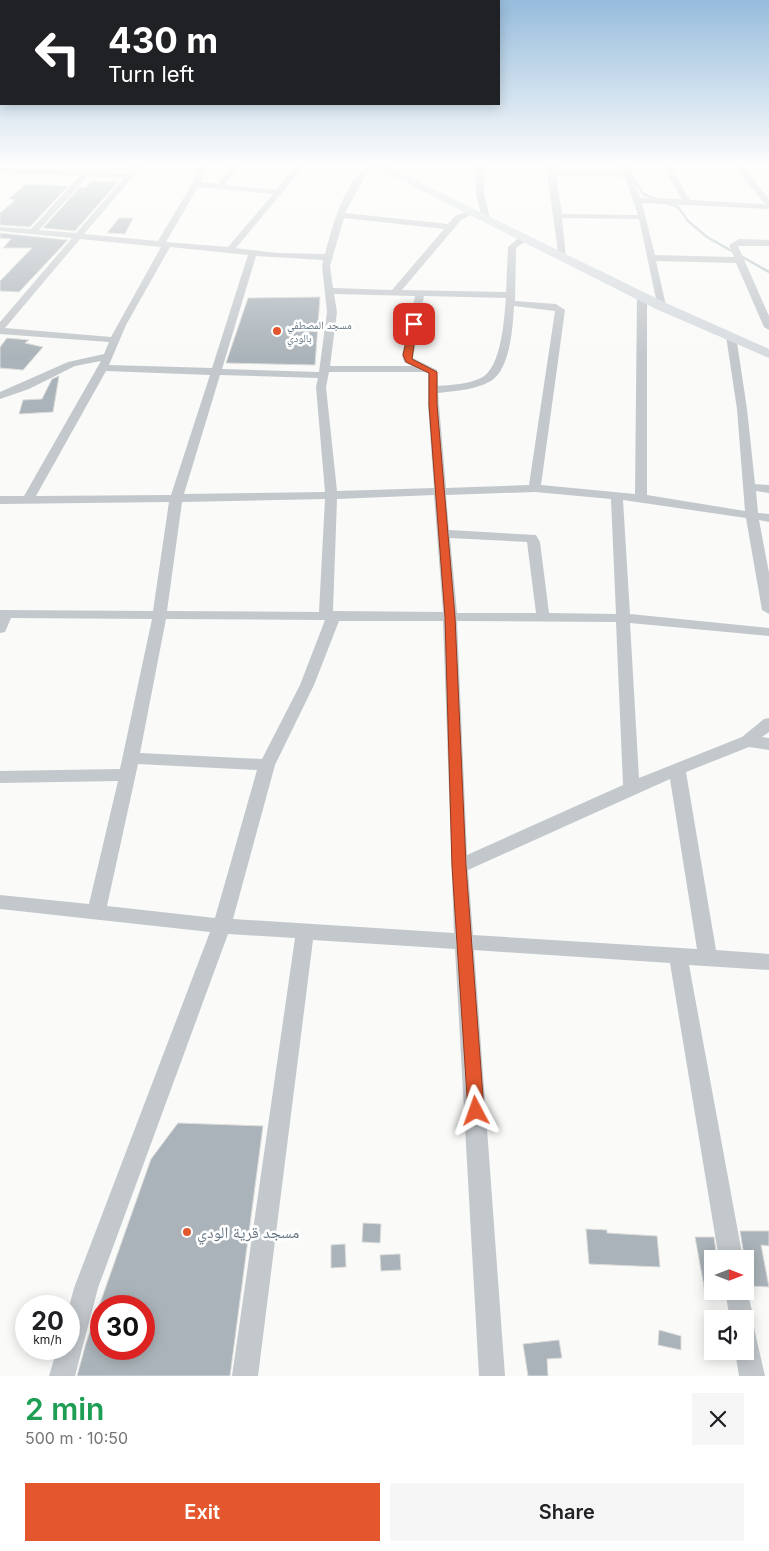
<!DOCTYPE html>
<meta charset="utf-8">
<style>
body{margin:0;font-family:Inter,"Noto Naskh Arabic",sans-serif;background:#f6f6f6;color:#202124;height:100vh;display:flex;flex-direction:column;font-size:19px;white-space:nowrap}
*{box-sizing:border-box;margin:0}
p{font-size:16px;color:#757577}
.icon{flex:none;width:28px;height:28px;fill:none;stroke:currentColor;stroke-width:2;stroke-linecap:round;stroke-linejoin:round}
.map{position:relative;height:1376px;overflow:hidden}
.details{display:flex;flex-direction:column;background:#fff;flex:1}
.details>*{flex:none}
.banner{position:absolute;left:0px;top:0px;width:500px;height:105px;box-shadow:0 2px 12px #0003;background:#202124;color:#fff;overflow:hidden}
.needle{width:32px;rotate:90deg}
.tools{position:absolute;left:704px;top:1250px;display:grid;gap:10px}
.tools a{display:grid;place-items:center;width:50px;height:50px;border-radius:0px;background:#fff;box-shadow:0 2px 12px #0003;font-size:25px}
.speed{position:absolute;left:15px;top:1295px;display:flex;gap:10px;font-size:25px;font-weight:700;text-align:center}
.speed>*{display:grid;place-content:center;width:65px;height:65px;border-radius:50%;background:#fff;box-shadow:0 2px 12px #0003;line-height:1}
.speed small{font-size:12px;font-weight:400}
.speed .limit{border:8px solid #d22;background:#fff;color:#111}
.pin{position:absolute;display:grid;place-items:center;width:42px;height:42px;color:#fff;margin:-21px;border-radius:10px;box-shadow:0 2px 8px #0006}
.me{position:absolute;width:55px;margin:-28px;rotate:356deg;stroke-linejoin:round;filter:drop-shadow(0 0 4px #0008)}
.turn{display:flex;align-items:center;gap:18px;height:105px;padding:0 25px;font-size:22px}
.turn .icon{width:65px;height:65px;stroke-width:2.5}
.turn b{display:block;font-size:35px;line-height:42px}
.round{display:grid;place-items:center;flex:none;width:52px;height:52px;border-radius:0px;background:#f6f6f6}
.overview{display:flex;align-items:center;justify-content:space-between;height:85px;padding:0 25px}
h1{font-size:30px;font-weight:600;line-height:38px;color:#1e9e55}
.cta{display:flex;gap:10px;margin-top:auto;padding:10px 25px}
.cta a{flex:1;height:58px;border-radius:0px;background:#e4572e;color:#fff;font-size:20px;font-weight:600;line-height:58px;text-align:center}
.cta a+a{background:#f6f6f6;color:#202124}
.map>svg:first-child{display:block}
.lines{fill:none;stroke-linecap:round;stroke-linejoin:round}
.stream{stroke:#bbc7cb;stroke-width:2.5}
.building{fill:#aab3b9;stroke:#dcdcda;fill-rule:evenodd}
.street{fill:#c3c8cc;fill-rule:evenodd}
.secondary{fill:#d6dbdf;fill-rule:evenodd}
.route{fill:#e4572e;stroke:#94391e}
.poi-dot{fill:#e4572e;stroke:#fff;stroke-width:2}
.labels{text-anchor:middle;dominant-baseline:central;stroke-width:5;stroke-linejoin:round;paint-order:stroke}
.far-poi-label{font-size:11px;fill:#657683;stroke:#fff;text-anchor:start}
.near-poi-label{font-size:16px;fill:#657683;stroke:#fff;text-anchor:start}
</style>
<div class="map">
<svg width="769" height="1376" viewBox="0 0 769 1376">
<rect width="100%" height="100%" fill="#fafaf8"/>
<g class="lines">
<path class="stream" d="M630 172 643 194 678 207 688 221 707 237 769 272"/>
</g>
<path class="building" d="M91 181 118 182 75 231 43 228 80 187 85 188Z
M26 184 68 186 30 227 0 225V213L15 200 9 199Z
M119 218H133L125 234 107 233Z
M0 233 68 240 19 292 0 291V281L32 248H3L11 239 0 238Z
M320 297 315 365 226 363 248 298Z
M7 338 29 340 25 343 43 347 23 370 0 368V347Z
M59 376 53 412 19 414 23 400 42 399 52 379Z
M178 1123 263 1126 230 1376H77L86 1343 151 1159ZM101 1306H144V1349H101Z
M363 1223 381 1224 380 1243 362 1242Z
M586 1229 607 1230V1233L657 1236 660 1267 589 1264Z
M740 1231H769V1246L761 1245 769 1287 749 1286Z
M695 1237H714L717 1259H712V1291L705 1292Z
M345 1244 346 1267 331 1268V1245Z
M400 1254 401 1270 381 1271 380 1255Z
M659 1330 681 1336V1350L658 1345Z
M559 1340 562 1358 547 1359 548 1376H528L523 1344Z"/>
<g class="lines">
<path class="street" d="M135 165H143L84 234 158 241 192 184 200 165H208L201 182 218 184 232 165H240L225 185 276 190 297 165H305L236 248 278 253 325 254C332 229 347 165 380 165V168L367 173 345 213 448 224 455 216 472 210 476 212 461 220 402 290 506 292 508 247 521 236H527V240L516 248 515 301 556 304 565 310 541 485 635 494 637 296 642 293 647 296V495L745 511 737 409 726 336 731 333 736 336 747 409 755 484 769 485V493L756 491 758 513 769 514V522L759 520 769 573V614L762 610 746 518 623 500 630 614 769 628V636L630 623 639 778 742 737 764 719 769 718V732L762 737 769 738V750L749 747 686 772 716 950 769 954V970L689 965 743 1259H719L670 963 474 950 505 1376H479L455 949 313 940 258 1376H232L295 938 228 934 98 1288 75 1376H49L57 1349H69V1307L74 1288 210 932 0 909V895L89 904 118 781 0 783V771L120 769 152 619 11 618 5 632 0 633V610L153 611 169 502 0 504V496H24L101 361 75 366 29 389 0 399V392L68 362 104 354 109 342 0 334V322L72 238 0 231V227L31 229 80 176 0 172V168L84 172 90 168 94 170 92 172 128 174ZM88 176 124 178 76 233 39 230ZM198 187 273 194 228 247 166 242ZM344 218 444 229 392 290 333 288 330 266ZM80 239 161 247 111 337 5 328ZM170 247 248 255 212 368 109 365 126 325ZM256 256 323 260 322 266 327 312 319 372 222 369ZM334 294 415 296 402 355 404 362 412 366H330L337 312ZM424 296 506 298C504 318 502 368 481 378 468 384 452 385 438 386L437 370 413 358ZM514 306 555 311 529 485 446 488 438 393C455 391 474 390 489 382 510 372 513 327 514 306ZM106 371 210 375 171 495 36 496ZM329 372H424L428 373V405L434 488 337 491 326 387ZM220 375 318 378 316 387 325 492 184 494ZM535 492 611 499 616 614 549 613 540 542 536 535 449 530 446 495ZM434 495 443 612 333 611 337 499ZM325 499 319 612 167 611 182 502ZM450 538 527 542 536 613H457ZM166 619 325 620 300 685 262 759 140 753ZM339 621H443L454 933 233 919 275 765 314 685ZM457 621 616 622 623 785 467 855ZM138 764 257 770 215 918 107 906ZM670 779 697 949 473 935 468 870Z
M475 165H483L484 193 490 219 486 221 482 219 476 193Z
M546 165H554L555 172 623 173 620 165H628L640 198 682 199 661 165H669L690 200 765 204 734 165H742L769 199V209L642 203 655 255 734 257 729 245 739 239 769 240V246H738L769 316V330L764 327 736 263 656 261 666 306 658 308 639 219 562 218 566 257 559 259ZM556 176 625 177 638 215 562 214Z
M745 1282 754 1319 751 1327 754 1328 765 1376H739L735 1351H745V1319H730L725 1291H745Z"/>
<path class="secondary" d="M371 165H384L666 303 769 349V358L656 309Z"/>
</g>
<linearGradient id="sky" x2="0" y2="1"><stop stop-color="#96bcdc"/><stop offset="0.46" stop-color="#fdfdfc"/><stop offset="1" stop-color="#fdfdfc" stop-opacity="0"/></linearGradient>
<rect width="769" height="358" fill="url(#sky)"/>
<path class="route" d="M414 321 417 324 412 359 437 372V405L455 617 466 866 484 1111 482 1117 476 1119 470 1117 468 1111 452 866 445 617 429 405V373L406 362 403 355 410 324Z"/>
<g class="poi-dot">
<circle cx="277" cy="331" r="5"/>
<circle cx="187" cy="1232" r="5"/>
</g>
<g class="labels">
<g class="far-poi-label">
<text x="287" y="325">مسجد المصطفي<tspan x="287" dy="13">بالودي</tspan></text>
</g>
<g class="near-poi-label">
<text x="197" y="1232">مسجد قرية الودي</text>
</g>
</g>
</svg>
<div class="tools">
<a><svg class="needle" viewBox="-14 -14 28 28"><path d="M0-13l5 13h-10z" fill="#e53935"/><path d="M0 13l5-13h-10z" fill="#757577"/></svg></a>
<a><svg class="icon" aria-label="sound" viewBox="0 0 24 24"><path d="M4 9h4l5-4v14l-5-4H4zM17 9q2 3 0 6"/></svg></a>
</div>
<div class="speed"><div>20<small>km/h</small></div><div class="limit">30</div></div>
<div class="pin" style="left:414px;top:324px;background:#d93025"><svg class="icon" aria-label="arrive" viewBox="0 0 24 24"><path d="M6 21V4h12l-3 4 3 4H6"/></svg></div>
<svg class="me" style="left:476px;top:1111px" viewBox="-20 -20 40 40"><path d="M0-17L14 15 0 8-14 15z" fill="#e4572e" stroke="#fff" stroke-width="4"/></svg>
<div class="banner">
<div class="turn"><svg class="icon" aria-label="left" viewBox="0 0 24 24"><path d="M17 20v-9H6M10 6l-5 5 5 5"/></svg><div><b>430 m</b>Turn left</div></div>
</div>
</div>
<section class="details">
<div class="overview"><div><h1>2 min</h1><p>500 m · 10:50</p></div><a class="round"><svg class="icon" aria-label="close" viewBox="0 0 24 24"><path d="M6 6l12 12M18 6L6 18"/></svg></a></div>
<div class="cta"><a>Exit</a><a>Share</a></div>
</section>
